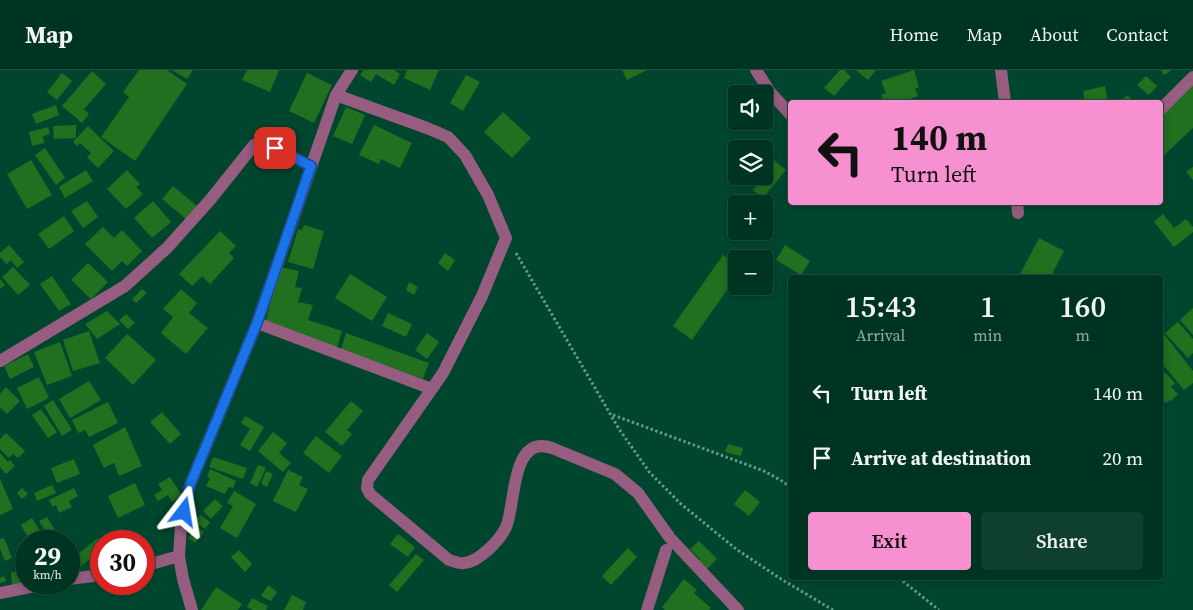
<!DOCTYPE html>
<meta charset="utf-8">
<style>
body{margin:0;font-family:"Source Serif 4",serif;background:#0e3f2f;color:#f1f3f6;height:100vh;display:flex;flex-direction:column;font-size:19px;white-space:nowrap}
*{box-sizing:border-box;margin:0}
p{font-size:16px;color:#95aaa5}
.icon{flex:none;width:28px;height:28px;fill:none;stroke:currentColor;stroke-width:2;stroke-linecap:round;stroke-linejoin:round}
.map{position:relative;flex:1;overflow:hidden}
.sheet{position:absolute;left:788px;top:205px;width:375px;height:305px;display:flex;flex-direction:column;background:#003422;border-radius:5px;box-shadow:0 2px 8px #0003,0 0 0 1px #224f40}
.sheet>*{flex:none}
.guide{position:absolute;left:788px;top:30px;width:375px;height:105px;border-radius:5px;box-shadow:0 2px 8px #0003,0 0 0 1px #224f40;background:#f690d0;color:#111;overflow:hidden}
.fabs{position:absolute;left:728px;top:15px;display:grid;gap:10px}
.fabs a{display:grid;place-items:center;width:45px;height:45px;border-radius:5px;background:#003422;box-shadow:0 2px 8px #0003,0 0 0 1px #224f40;font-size:25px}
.speed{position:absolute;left:15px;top:460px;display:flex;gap:10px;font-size:25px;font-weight:700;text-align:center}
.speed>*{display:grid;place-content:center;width:65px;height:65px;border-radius:50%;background:#003422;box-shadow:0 2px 8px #0003,0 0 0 1px #224f40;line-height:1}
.speed small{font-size:12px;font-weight:400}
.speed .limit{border:8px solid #d22;background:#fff;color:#111}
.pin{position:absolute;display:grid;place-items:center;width:42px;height:42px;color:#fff;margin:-21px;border-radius:10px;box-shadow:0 2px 8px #0006}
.me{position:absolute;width:55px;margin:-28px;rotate:14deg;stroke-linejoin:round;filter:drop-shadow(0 0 4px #0008)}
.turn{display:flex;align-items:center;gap:18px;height:105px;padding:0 20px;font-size:22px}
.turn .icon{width:65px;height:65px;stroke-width:2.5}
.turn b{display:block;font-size:35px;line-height:42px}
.eta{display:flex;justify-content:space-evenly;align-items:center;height:85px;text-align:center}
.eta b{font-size:30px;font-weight:600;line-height:35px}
.action{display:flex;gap:10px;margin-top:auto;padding:10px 20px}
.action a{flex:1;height:58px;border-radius:5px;background:#f690d0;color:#111;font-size:20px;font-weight:600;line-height:58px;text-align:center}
.action a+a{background:#0e3f2f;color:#f1f3f6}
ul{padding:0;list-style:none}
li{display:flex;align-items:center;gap:15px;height:65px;padding:0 20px}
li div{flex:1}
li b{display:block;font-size:19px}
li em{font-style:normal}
header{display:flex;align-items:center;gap:30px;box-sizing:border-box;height:70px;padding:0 25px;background:#003422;border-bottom:1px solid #224f40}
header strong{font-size:24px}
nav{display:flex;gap:28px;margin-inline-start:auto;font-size:18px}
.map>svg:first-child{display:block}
.building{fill:#21701f}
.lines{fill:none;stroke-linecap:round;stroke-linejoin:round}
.path{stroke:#659884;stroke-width:3;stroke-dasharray:2.5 2.5;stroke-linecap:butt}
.street{stroke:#965d80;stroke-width:12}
.route-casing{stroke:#114b97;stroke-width:12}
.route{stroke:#1a73e8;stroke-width:9}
</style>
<header>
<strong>Map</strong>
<nav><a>Home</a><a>Map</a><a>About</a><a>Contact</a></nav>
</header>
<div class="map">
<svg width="1193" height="540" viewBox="0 0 1193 540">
<rect width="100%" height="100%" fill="#00462e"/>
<path class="building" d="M139 0H167L187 14 135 91 101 67 129 27 123 22Z
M172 0H193L187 9Z
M247 0H279L270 22 242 10Z
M364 0H394L400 4 394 15 376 4 371 12 360 5Z
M407 0H439L430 20 404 8Z
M622 0H647L627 10Z
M840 0H844L851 7 834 26 824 18Z
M856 0H876L868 10Z
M914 0 919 17 915 19 918 26 901 32H884L881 25 886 23 881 11Z
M1161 0H1172L1164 5Z
M92 1 106 14 84 39 89 44 82 53 62 36Z
M62 3 72 11 57 30 47 22Z
M307 3 332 15 314 53 289 41Z
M466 5 480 12 463 41 450 33Z
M1146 6 1157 16 1149 25 1137 15Z
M1193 13V58L1160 89V61L1164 58 1160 54V43Z
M1105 16 1108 32H1085L1083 21Z
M1128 25 1133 32H1118Z
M56 35 59 45 36 54 32 44Z
M346 37 365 45 352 74 333 66Z
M503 42 531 68 512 88 484 62Z
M76 55V68L54 69 53 56Z
M374 55 412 73 400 98 381 89 379 94 359 85Z
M88 56 114 81 98 98 87 87 91 83 80 73 77 76 73 72Z
M48 57 50 64 43 66 44 73 32 76 29 62Z
M45 78 65 108 56 115 35 85Z
M764 82 786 100 763 128 753 120 757 115 747 106H764Z
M31 90 52 125 27 139 7 104Z
M1193 97V110L1186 102Z
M86 100 93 111 65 128 59 117Z
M127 100 140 114 136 117 143 124 126 139 107 119Z
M173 116 197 136 186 149 162 129Z
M87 131 98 147 83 158 71 141Z
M153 131 171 152 152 168 134 148Z
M1163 144 1174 158 1186 149 1193 157V162L1174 177 1154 152Z
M64 146 74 161 49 179 38 164Z
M304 155 324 161 313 199 288 192 298 159 302 160Z
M103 157 114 168 122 160 142 181 127 196 122 191 112 201 85 174Z
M220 161 236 176 229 183 234 188 210 214 202 206 192 216 179 204Z
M1039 168 1064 181 1050 208H1018Z
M9 175 24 192 17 198 11 190 7 194 0 187V183Z
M785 175 810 191 801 205 776 190Z
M445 183 455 190 448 201 438 193Z
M723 185 736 195V207L692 270 673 256Z
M88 193 108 212 91 229 71 210Z
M13 197 30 215 18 225 2 207Z
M280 197 299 201 295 217 302 218 298 232 313 235 308 250 342 261 337 278 265 254Z
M350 204 387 227 372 251 335 228Z
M52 206 71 234 59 241 40 214Z
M0 209 5 215 0 219Z
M409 212 418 217 414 225 406 220Z
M142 219 147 223 136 233 132 229Z
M181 219 197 233 189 243 208 258 186 284 161 263 173 247 163 239Z
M1193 238V265L1180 250Z
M107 241 120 254 97 269 85 254Z
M388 243 412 254 406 267 382 256Z
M126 244 135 253 128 259 119 250Z
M1178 252 1193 269V283L1188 288 1165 263Z
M1160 259 1193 301V313L1184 320 1160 291Z
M89 261 100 293 73 301 63 270Z
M346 263 429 293 423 309 341 279Z
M427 263 439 272 427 289 415 280Z
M127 264 156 290 133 315 105 288Z
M60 272 72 306 47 315 34 282Z
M28 284 34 297 10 309 4 296Z
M1165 302 1175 313 1171 317 1178 324 1171 331 1169 330 1166 333 1160 327V307Z
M39 307 49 328 27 339 17 318Z
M89 311 101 330 70 348 59 329Z
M6 317 20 331 7 344 0 337V324Z
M53 330 72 360 62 366 44 336Z
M351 331 363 341 347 360 352 364 342 376 325 362Z
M108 332 118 353 89 367 85 360 78 363 72 350Z
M41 339 57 362 48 368 32 345Z
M162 342 181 364 170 374 150 352Z
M245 346 264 357 250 381 240 375 250 359 241 353Z
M125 357 142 396 119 406 114 393 104 398 93 375Z
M273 362 287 373 279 383 291 393 283 402 258 381Z
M6 363 25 381 18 388 13 384 9 388 0 379V369Z
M316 366 342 386 329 403 303 383Z
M728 374 743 378 741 386 725 382Z
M0 383 8 392 10 390 15 396 6 404 0 397Z
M213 387 247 398 243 409 209 397Z
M74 389 80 404 57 413 51 398Z
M258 395 266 398 257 417 250 413Z
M210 399 236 411 233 418 229 417 225 424 206 416 210 408 207 406Z
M288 400 303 407 299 415 308 419 296 442 273 431Z
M266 401 273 404 267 417 261 414Z
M170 407 182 425 172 432 168 425 158 431 154 425 162 420 158 414Z
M0 409 13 439 0 445Z
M135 413 145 435 118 448 108 426Z
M52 415 56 423 37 431 34 423Z
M22 418 28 424 22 429 17 423Z
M74 418 78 426 69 431 72 437 59 443 56 435 53 437 49 430Z
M745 420 760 432 749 446 734 434Z
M234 421 256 434 237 468 220 458 233 436 227 433Z
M215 429 223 436 211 449 203 441Z
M200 445 210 452 205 459 194 453Z
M47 447 60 468 54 471H52L39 451Z
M32 448 40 461 28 467 21 455Z
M197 457 204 462 195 473 188 468Z
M398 464 415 477 408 487 390 474Z
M4 468 12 488 5 491 0 479V469Z
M98 468 101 471V493L95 485 72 503 69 498V491Z
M699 471 717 489 705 501 697 492 700 489 690 479Z
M628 478 637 487 611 515 602 506Z
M239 480 252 494 245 502 231 487Z
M416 484 424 490 397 522 389 515Z
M26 501V515L12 516 11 502Z
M4 506 6 511 0 513V508Z
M684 509 697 520 694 523 711 538 709 540H665L662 537Z
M268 515 277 522 271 531 261 526Z
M216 517 242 534 238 540H201Z
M292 525 306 532 303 540H284Z
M252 528 268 536 266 540H253L247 537Z"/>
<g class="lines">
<path class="path" d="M516 183 619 359 650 403 681 434 736 479 781 509 833 540
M613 345 764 401 782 411 790 417
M899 508 939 540"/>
<path class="street" d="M756 0 770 22 790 44
M1001 0 1005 32
M336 25 427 58 448 67 465 85 488 125 506 168 482 226 443 303 368 410 367 418 370 424 449 490C453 491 459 494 464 493 479 492 500 470 506 457 516 435 510 364 552 378L615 404 638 423 670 468 738 540
M1160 40 1193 7
M1017 132 1018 143
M257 253 432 319
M0 291 125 216 167 178 210 130 254 75 263 72 311 96
M144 496 179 486
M69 509 101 505
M0 523 45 514
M192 540 183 509 179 486 181 455 190 415 257 253 336 25 352 0
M647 540 666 480"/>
</g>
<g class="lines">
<defs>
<path id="route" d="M184 442 190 415 257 253 311 96 275 78"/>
</defs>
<use href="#route" class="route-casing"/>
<use href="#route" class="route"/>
</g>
</svg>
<div class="fabs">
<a><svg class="icon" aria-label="sound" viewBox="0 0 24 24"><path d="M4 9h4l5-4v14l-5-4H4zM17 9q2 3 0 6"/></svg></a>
<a><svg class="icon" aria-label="layers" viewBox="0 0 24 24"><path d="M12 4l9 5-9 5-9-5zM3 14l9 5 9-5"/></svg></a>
<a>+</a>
<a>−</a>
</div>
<div class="speed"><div>29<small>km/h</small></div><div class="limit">30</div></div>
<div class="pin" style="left:275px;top:78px;background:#d93025"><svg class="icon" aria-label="arrive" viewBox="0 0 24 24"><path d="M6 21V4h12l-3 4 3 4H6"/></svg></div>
<svg class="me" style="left:184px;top:442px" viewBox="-20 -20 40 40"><path d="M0-17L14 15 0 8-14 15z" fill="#1a73e8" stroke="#fff" stroke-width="4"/></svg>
<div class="guide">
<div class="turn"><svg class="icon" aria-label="left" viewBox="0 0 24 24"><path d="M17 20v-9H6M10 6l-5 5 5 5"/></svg><div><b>140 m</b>Turn left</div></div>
</div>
<section class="sheet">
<div class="eta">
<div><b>15:43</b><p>Arrival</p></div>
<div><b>1</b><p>min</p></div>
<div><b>160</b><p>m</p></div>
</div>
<ul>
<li><svg class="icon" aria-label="left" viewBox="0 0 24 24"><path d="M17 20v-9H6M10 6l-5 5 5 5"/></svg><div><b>Turn left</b></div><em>140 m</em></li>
<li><svg class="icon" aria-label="arrive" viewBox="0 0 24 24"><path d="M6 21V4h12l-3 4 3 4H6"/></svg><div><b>Arrive at destination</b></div><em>20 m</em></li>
</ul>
<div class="action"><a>Exit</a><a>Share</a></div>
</section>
</div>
